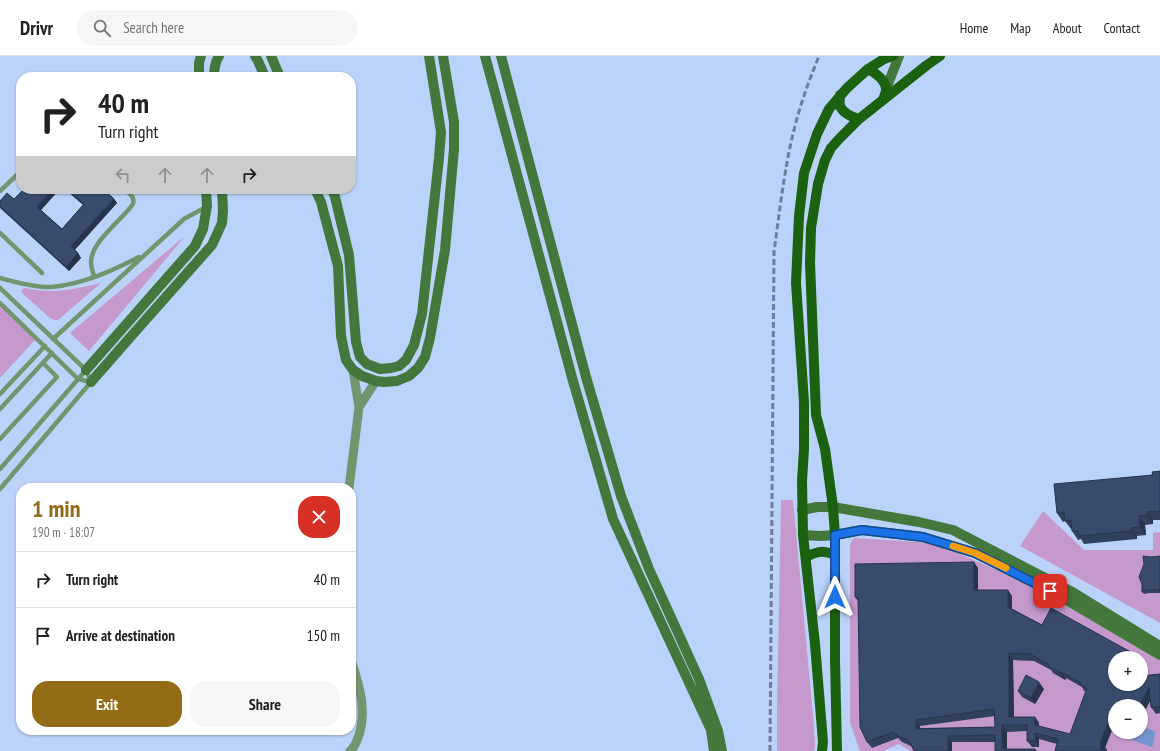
<!DOCTYPE html>
<meta charset="utf-8">
<style>
body{margin:0;font-family:"PT Sans Narrow",sans-serif;background:#f6f6f6;color:#202124;height:100vh;display:flex;flex-direction:column;font-size:15px;white-space:nowrap}
*{box-sizing:border-box;margin:0}
p{font-size:13px;color:#757577}
.icon{flex:none;width:22px;height:22px;fill:none;stroke:currentColor;stroke-width:2;stroke-linecap:round;stroke-linejoin:round}
.map{position:relative;flex:1;overflow:hidden}
.drawer{position:absolute;left:16px;top:427px;width:340px;height:252px;display:flex;flex-direction:column;background:#fff;border-radius:16px;box-shadow:0 1px 3px #0004}
.drawer>*{flex:none}
.banner{position:absolute;left:16px;top:16px;width:340px;height:122px;border-radius:16px;box-shadow:0 1px 3px #0004;background:#fff;color:#202124;overflow:hidden}
.controls{position:absolute;left:1108px;top:595px;display:grid;gap:8px}
.controls a{display:grid;place-items:center;width:40px;height:40px;border-radius:50%;background:#fff;box-shadow:0 1px 3px #0004;font-size:20px}
.pin{position:absolute;display:grid;place-items:center;width:34px;height:34px;color:#fff;margin:-17px;border-radius:8px;box-shadow:0 2px 6px #0006}
.me{position:absolute;width:44px;margin:-22px;rotate:0deg;stroke-linejoin:round;filter:drop-shadow(0 0 3px #0008)}
.turn{display:flex;align-items:center;gap:14px;height:84px;padding:0 16px;font-size:18px}
.turn .icon{width:52px;height:52px;stroke-width:2.5}
.turn b{display:block;font-size:28px;line-height:34px}
.lanes{display:flex;align-items:center;height:38px;padding:0 16px;background:#0003;justify-content:center;gap:20px;direction:ltr}
.lanes .off{opacity:.35}
.round{display:grid;place-items:center;flex:none;width:42px;height:42px;border-radius:16px;background:#f6f6f6}
.head{display:flex;align-items:center;justify-content:space-between;height:68px;padding:0 16px}
h1{font-size:24px;font-weight:600;line-height:30px;color:#936c15}
.action{display:flex;gap:8px;margin-top:auto;padding:8px 16px}
.action a{flex:1;height:46px;border-radius:16px;background:#936c15;color:#fff;font-size:16px;font-weight:600;line-height:46px;text-align:center}
.action a+a{background:#f6f6f6;color:#202124}
ul{padding:0;list-style:none}
li{display:flex;align-items:center;gap:12px;height:56px;padding:0 16px;border-top:1px solid #e0e0e0}
li div{flex:1}
li b{display:block;font-size:15px}
li em{font-style:normal}
header{display:flex;align-items:center;gap:24px;box-sizing:border-box;height:56px;padding:0 20px;background:#fff;border-bottom:1px solid #e0e0e0}
header strong{font-size:19px}
nav{display:flex;gap:22px;margin-inline-start:auto;font-size:14px}
.search{width:280px;height:36px;background:#f6f6f6;display:flex;align-items:center;gap:10px;box-sizing:border-box;padding:0 14px;border-radius:16px;color:#757577;font-size:15px}
.map>svg:first-child{display:block}
.green{fill:#c699cd;fill-rule:evenodd}
.water{fill:#7394ce}
.lines{fill:none;stroke-linecap:round;stroke-linejoin:round}
.lane{stroke:#73956e;stroke-width:4.5}
.street{stroke:#73956e;stroke-width:9}
.secondary{stroke:#43773c;stroke-width:10}
.primary{stroke:#1a6110;stroke-width:10}
.rail{stroke:#6e7e9a;stroke-width:3;stroke-dasharray:6 3;stroke-linecap:butt}
.wall{fill:#30405d;fill-rule:evenodd}
.shaded-wall{fill:#27344c}
.building{fill:#384b6c;stroke:#27344c;fill-rule:evenodd}
.route-casing{stroke:#114b97;stroke-width:10}
.route{stroke:#1a73e8;stroke-width:7}
.slow{stroke:#f59e0b;stroke-width:7}
</style>
<header>
<strong>Drivr</strong>
<div class="search"><svg class="icon" aria-label="search" viewBox="0 0 24 24"><circle cx="10" cy="10" r="6"/><path d="M15 15l6 6"/></svg>Search here</div>
<nav><a>Home</a><a>Map</a><a>About</a><a>Contact</a></nav>
</header>
<div class="map">
<svg width="1160" height="695" viewBox="0 0 1160 695">
<rect width="100%" height="100%" fill="#bbd2fa"/>
<path class="green" d="M186 179 89 295 70 277Z
M100 227V228L58 264H54L50 262 23 238 21 235 24 232C51 238 73 234 100 227Z
M0 250 35 284 0 322Z
M781 444H793L814 670 815 690 814 695H777V652Z
M1043 455 1084 494H1153V477L1160 476V567L1020 490Z
M854 482 935 487 1022 525 1160 603V695H910L899 688 883 695H860L850 667V488ZM1115 602H1141V628H1115ZM1115 650H1141V676H1115Z"/>
<path class="water" d="M1141 671 1150 673 1155 676 1154 685 1152 691 1132 684 1129 679 1131 676H1141Z"/>
<g class="lines">
<path class="lane" d="M0 135 21 115
M0 177 42 217
M94 221C93 216 91 211 91 206 91 186 121 165 133 148 135 141 130 138 125 133
M0 222C14 226 37 232 52 231 83 228 112 215 139 201
M0 232 86 314 91 326
M0 247 78 323 91 326
M53 283 184 163 206 151
M0 338 45 290
M0 353 52 297
M0 383 57 321 43 307
M0 413 86 314
M0 433 91 326"/>
<path class="street" d="M359 351 376 325
M349 432 359 351 353 314
M350 695C356 690 356 686 359 679 367 654 359 628 351 604"/>
<path class="secondary" d="M255 0 258 5 265 21
M271 0 280 21
M485 0 573 325 613 463 711 674 714 695
M501 0 586 321 621 440 649 513 699 623 718 675 722 695
M199 21V7L201 0
M214 21C214 13 215 6 219 0
M886 33 899 0
M315 133 321 146 338 210 341 280 346 304 353 314 362 320 376 325 384 326 397 325 409 320 418 312 425 301 430 282 445 194 454 93V66L443 0
M332 133 335 141 349 199 356 286 360 301 367 308 380 313 391 312 399 310 406 304 414 289 422 258 439 102 441 76 429 0
M86 314 195 190 203 173 207 150 206 133
M91 326 141 269 212 189 222 167 223 155 222 133
M802 454 817 451H833L919 466 953 474 1074 537 1160 590
M803 479 821 480 835 479 862 474 923 481 975 497 1051 535 1160 599"/>
<path class="primary" d="M868 13C876 17 887 25 886 35 885 38 884 41 883 44
M840 39C840 42 839 47 840 50 843 57 852 61 859 63
M806 501C818 495 823 494 835 499
M822 695 823 686 815 588 803 479 802 425 804 393V346L796 227 799 160 804 117 817 78 829 53 847 32 868 13 884 3 893 0
M837 695 835 604V479L833 451 825 393 816 359 810 207 811 172 818 128 825 104 831 92 839 83 859 63 927 9 940 0"/>
<path class="rail" d="M770 695 774 196C781 146 786 94 802 46 807 30 813 15 819 0"/>
</g>
<path class="wall" d="M24 133H103L114 143 117 147 74 194 78 197 81 202 69 215 0 152V145L14 143ZM58 135 68 136 83 149 62 173 41 154Z
M1160 415V464H1153V468L1145 469 1146 479 1137 480V483L1084 488 1081 483 1078 484 1072 475V473H1071L1065 465 1063 466 1057 457Z
M1160 500V537H1149L1144 538 1142 536 1151 501Z
M978 512V534L1012 540V553L1042 569 1138 600 1139 602H1115L1141 628V604L1142 606 1144 620 1160 618V657L1156 658 1151 651 1150 644 1142 660H1141V650H1115L1105 692 1107 693 1057 688 1039 683V691H1032L1027 685V675L1007 676V693H1035L1037 695H995V686H952L911 690 902 686 898 682 872 692 867 686 858 545 855 541ZM1013 604 1034 605 1051 614 1053 617 1065 624 1066 622 1082 631 1084 635H1086L1070 678 1039 670V667L1035 661H1014ZM995 660V671L920 672V670Z
M1044 633 1035 648 1022 641 1018 635Z"/>
<path class="shaded-wall" d="M53 133H57L58 135 40 155 37 151Z
M114 143 117 147 74 195 71 190Z
M78 197 81 202 69 215 66 211Z
M1147 456 1153 464V468L1147 459Z
M1139 460 1145 469 1146 479 1140 471Z
M1131 472 1137 480V483L1132 475Z
M974 506 978 512V541L974 534Z
M1008 534 1012 540V557L1008 551Z
M1009 597 1013 604 1014 668 1009 661Z
M1141 604 1142 606 1144 627 1141 622Z
M1061 616 1066 622 1065 624 1060 617Z
M1039 626 1044 633 1035 648 1031 642Z
M1149 632 1154 638 1142 660 1141 659V650H1139Z
M1115 650V667L1105 692 1107 693 1106 695 1100 693V687Z
M1035 661 1039 667V675L1035 669Z
M916 664 920 670 921 679 916 673Z
M1002 669 1007 676V695L1002 693Z
M1035 677 1039 683V691L1035 685Z
M948 680 952 686V695H948Z"/>
<path class="building" d="M24 133H53L37 151 62 173 84 148 67 133H103L114 143 71 190 78 197 66 211 0 150V145L7 137 14 143Z
M1160 415V455L1147 456V459L1139 460 1140 471 1131 472 1132 475 1079 480 1078 474 1072 475 1071 464 1065 465 1064 456 1057 457 1054 428 1153 419 1152 416Z
M1143 500 1151 501 1160 500V534H1147L1142 536V528L1139 521 1144 508Z
M974 506V534H1008V551L1042 569 1051 552 1138 600V602H1115V628H1141V620L1160 618V651H1151L1149 632 1139 650H1115L1100 687H1102L1100 693 1107 695H1055L1058 683 1035 677V685H1027V669H1002V693H1035V695H995V679L948 680V695H914L909 685 898 680 893 676 867 686 860 671 858 541H855V508ZM1009 597 1030 598 1049 609 1048 610 1060 617 1061 616 1081 627 1080 628 1087 632 1070 678 1035 669V661H1009ZM994 653 995 671 916 673V664Z
M1026 619 1039 626 1031 642 1018 635Z"/>
<g class="lines">
<defs>
<path id="route" d="M835 541V479L862 474 923 481 975 497 1050 535"/>
</defs>
<use href="#route" class="route-casing"/>
<use href="#route" class="route"/>
<path class="slow" d="M953 490 975 497 1006 512"/>
</g>
</svg>
<div class="controls">
<a>+</a>
<a>−</a>
</div>
<div class="pin" style="left:1050px;top:535px;background:#d93025"><svg class="icon" aria-label="arrive" viewBox="0 0 24 24"><path d="M6 21V4h12l-3 4 3 4H6"/></svg></div>
<svg class="me" style="left:835px;top:541px" viewBox="-20 -20 40 40"><path d="M0-17L14 15 0 8-14 15z" fill="#1a73e8" stroke="#fff" stroke-width="4"/></svg>
<div class="banner">
<div class="turn"><svg class="icon" aria-label="right" viewBox="0 0 24 24"><path d="M7 20v-9h11M14 6l5 5-5 5"/></svg><div><b>40 m</b>Turn right</div></div>
<div class="lanes"><svg class="icon off" aria-label="left" viewBox="0 0 24 24"><path d="M17 20v-9H6M10 6l-5 5 5 5"/></svg><svg class="icon off" aria-label="ahead" viewBox="0 0 24 24"><path d="M12 20V5M6 11l6-6 6 6"/></svg><svg class="icon off" aria-label="ahead" viewBox="0 0 24 24"><path d="M12 20V5M6 11l6-6 6 6"/></svg><svg class="icon" aria-label="right" viewBox="0 0 24 24"><path d="M7 20v-9h11M14 6l5 5-5 5"/></svg></div>
</div>
<section class="drawer">
<div class="head"><div><h1>1 min</h1><p>190 m · 18:07</p></div><a class="round" style="background:#d93025;color:#fff"><svg class="icon" aria-label="close" viewBox="0 0 24 24"><path d="M6 6l12 12M18 6L6 18"/></svg></a></div>
<ul>
<li><svg class="icon" aria-label="right" viewBox="0 0 24 24"><path d="M7 20v-9h11M14 6l5 5-5 5"/></svg><div><b>Turn right</b></div><em>40 m</em></li>
<li><svg class="icon" aria-label="arrive" viewBox="0 0 24 24"><path d="M6 21V4h12l-3 4 3 4H6"/></svg><div><b>Arrive at destination</b></div><em>150 m</em></li>
</ul>
<div class="action"><a>Exit</a><a>Share</a></div>
</section>
</div>
